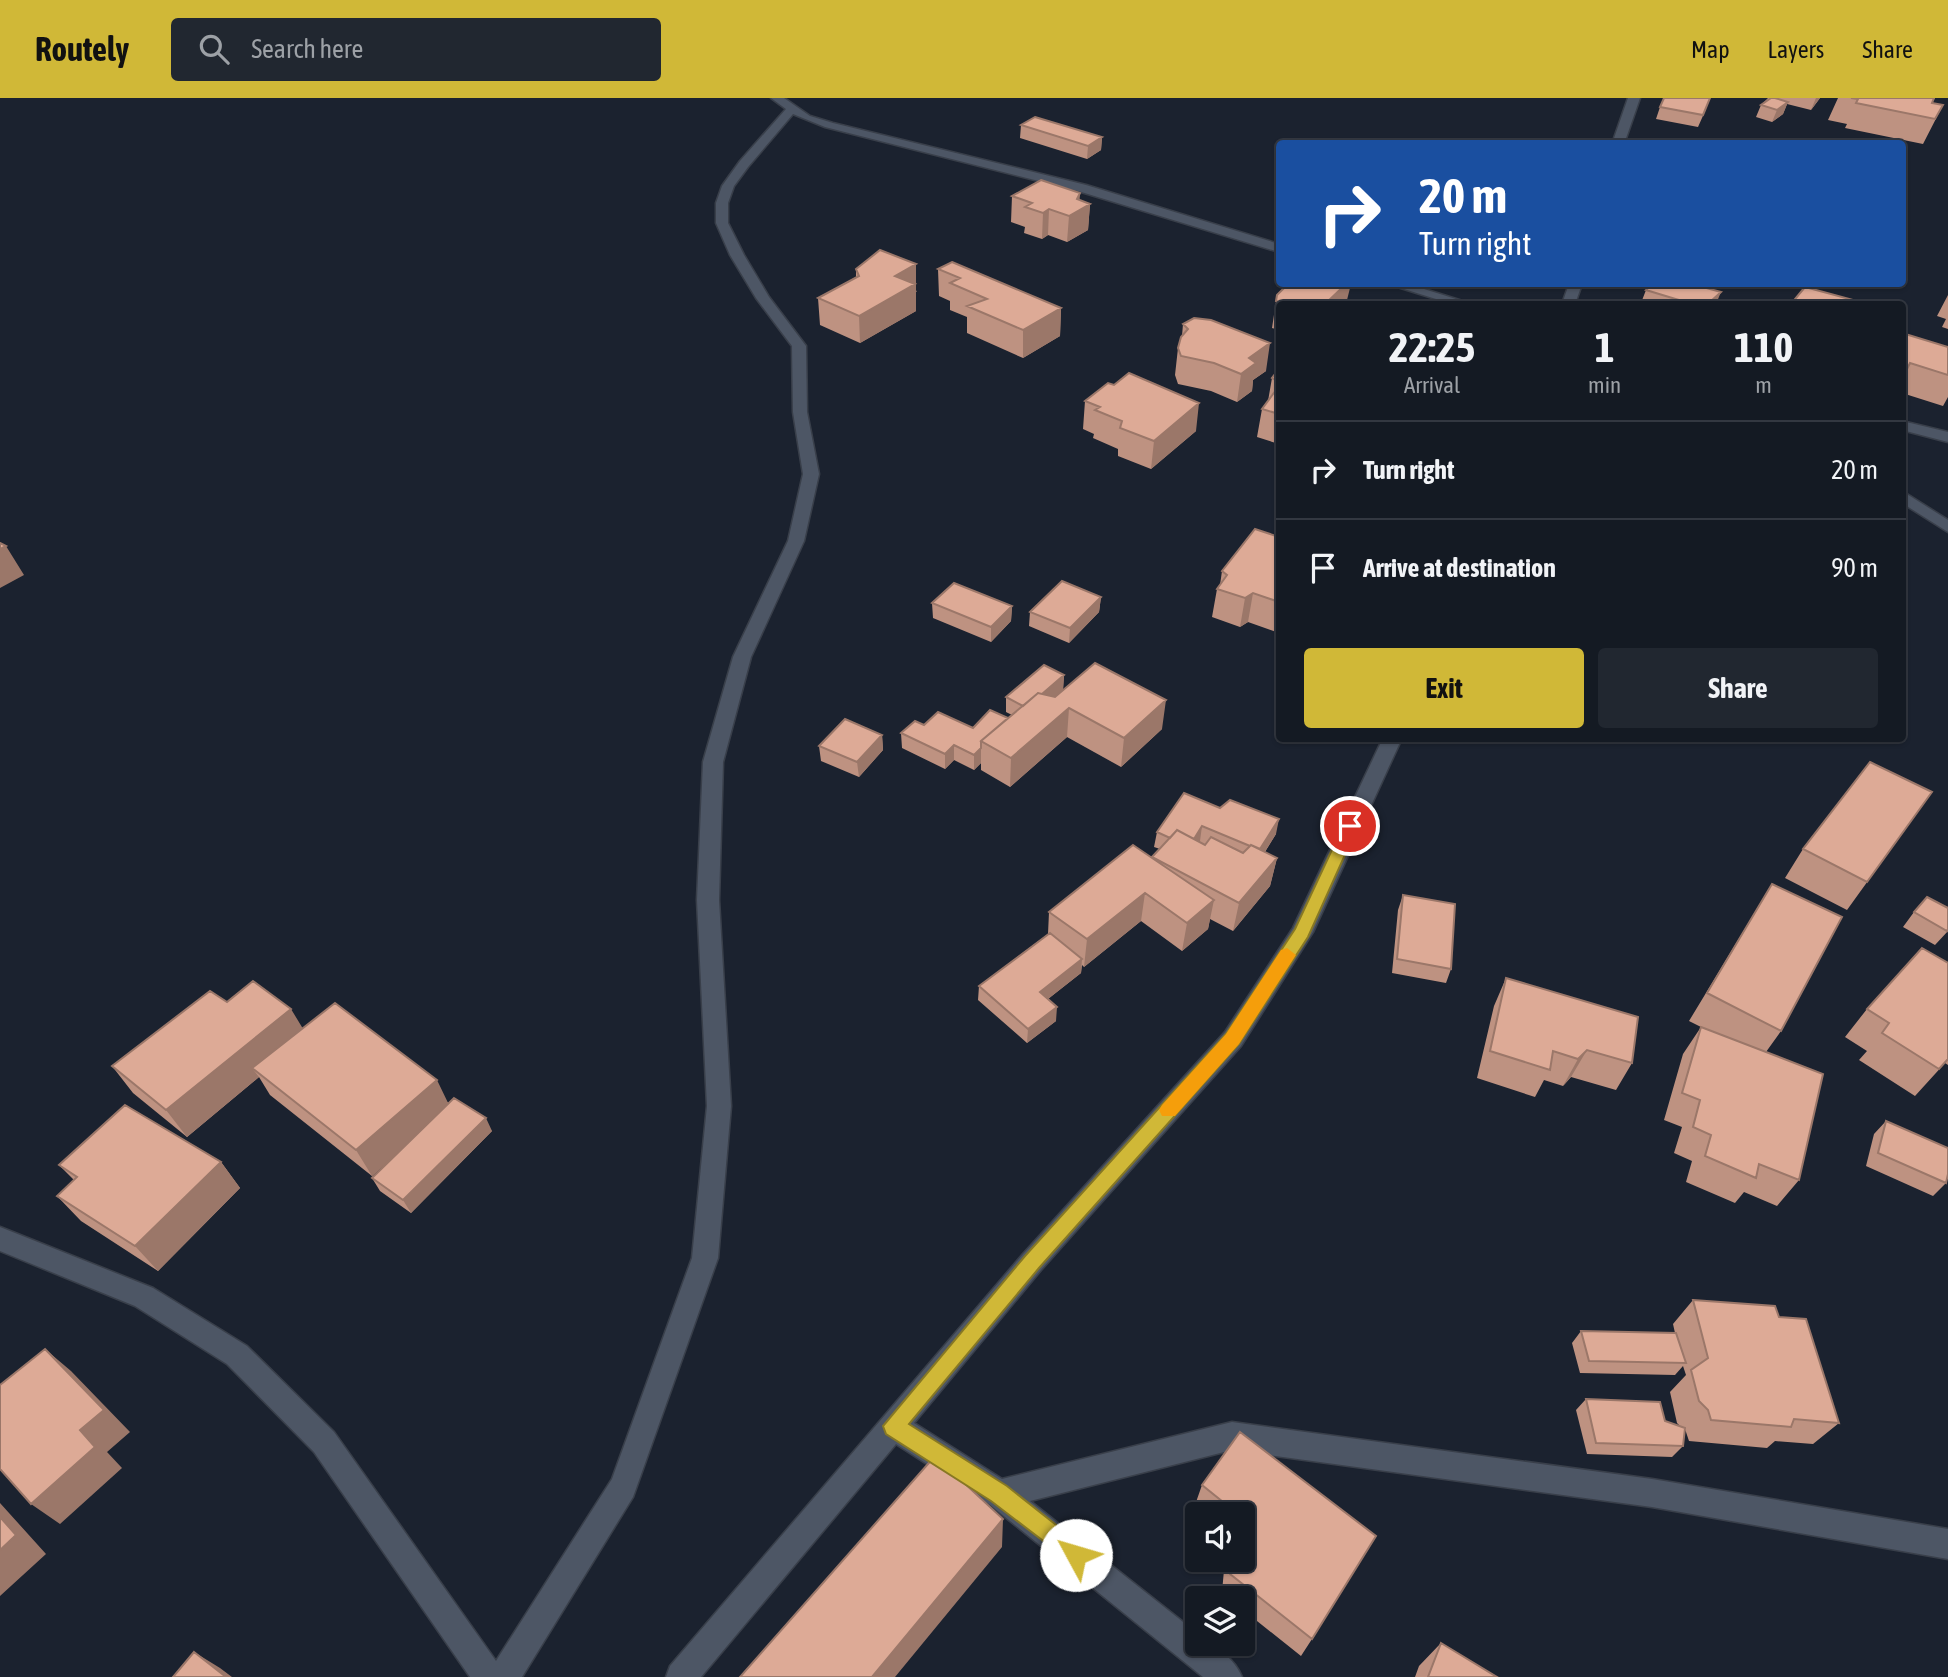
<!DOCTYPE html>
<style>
body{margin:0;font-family:"Asap Condensed",sans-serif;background:#212730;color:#f1f3f6;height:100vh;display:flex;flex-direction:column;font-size:26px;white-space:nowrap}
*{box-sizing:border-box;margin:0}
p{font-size:23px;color:#9da1a6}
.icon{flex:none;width:38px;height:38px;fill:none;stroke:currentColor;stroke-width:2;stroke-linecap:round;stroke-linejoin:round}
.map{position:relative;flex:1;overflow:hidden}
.side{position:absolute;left:1276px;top:203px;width:630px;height:441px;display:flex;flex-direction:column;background:#141a23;border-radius:7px;box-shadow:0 2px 5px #0004,0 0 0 2px #333841}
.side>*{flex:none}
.guide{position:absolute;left:1276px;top:42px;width:630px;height:147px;border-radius:7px;box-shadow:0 2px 5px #0004,0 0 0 2px #333841;background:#1a4fa0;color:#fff;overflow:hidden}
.buttons{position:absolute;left:1185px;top:1404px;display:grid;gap:14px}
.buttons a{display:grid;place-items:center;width:70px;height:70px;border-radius:7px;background:#141a23;box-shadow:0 2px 5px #0004,0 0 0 2px #333841;font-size:35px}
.pin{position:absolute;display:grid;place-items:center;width:60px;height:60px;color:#fff;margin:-30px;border:4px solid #fff;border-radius:50%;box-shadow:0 2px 7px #0007}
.me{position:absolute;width:77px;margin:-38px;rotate:309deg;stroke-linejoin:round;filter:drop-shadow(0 0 5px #0008)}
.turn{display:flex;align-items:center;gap:24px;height:147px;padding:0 28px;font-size:32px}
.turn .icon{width:91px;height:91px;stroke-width:2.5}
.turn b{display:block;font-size:49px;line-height:60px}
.eta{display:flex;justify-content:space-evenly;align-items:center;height:119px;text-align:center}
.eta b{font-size:42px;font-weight:700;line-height:49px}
.button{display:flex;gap:14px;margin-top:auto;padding:14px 28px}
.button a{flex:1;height:80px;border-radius:7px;background:#d0b837;color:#111;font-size:28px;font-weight:700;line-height:80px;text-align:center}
.button a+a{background:#212730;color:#f1f3f6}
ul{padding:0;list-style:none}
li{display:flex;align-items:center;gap:21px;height:98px;padding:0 28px;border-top:2px solid #333841}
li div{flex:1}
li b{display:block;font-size:26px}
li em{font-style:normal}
header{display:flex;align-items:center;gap:42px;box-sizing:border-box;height:98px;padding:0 35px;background:#d0b837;color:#111}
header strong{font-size:33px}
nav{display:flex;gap:38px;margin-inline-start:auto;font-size:24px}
.search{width:490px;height:63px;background:#212730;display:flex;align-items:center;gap:18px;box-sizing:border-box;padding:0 24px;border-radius:7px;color:#9da1a6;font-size:26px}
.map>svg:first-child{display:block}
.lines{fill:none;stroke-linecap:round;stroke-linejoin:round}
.minor-casing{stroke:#393f4a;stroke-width:3}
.minor{fill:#4d5665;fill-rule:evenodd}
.wall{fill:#be9281}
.shaded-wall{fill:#9b7769}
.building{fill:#ddaa96;stroke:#9b7769;stroke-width:2}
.route{fill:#d0b837;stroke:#877824;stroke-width:2}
.slow{fill:#f59e0b}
</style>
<header>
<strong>Routely</strong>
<div class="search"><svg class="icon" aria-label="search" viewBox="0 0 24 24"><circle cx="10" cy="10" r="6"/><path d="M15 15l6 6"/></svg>Search here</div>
<nav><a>Map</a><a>Layers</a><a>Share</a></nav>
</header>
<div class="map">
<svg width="1948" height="1579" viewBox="0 0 1948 1579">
<rect width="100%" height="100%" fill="#1b222f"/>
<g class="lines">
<defs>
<path id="minor" d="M771 0H784L810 18 833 25 1086 87 1279 146V154L1078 93 825 29 793 16 748 69 734 88 728 105V125L744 157 769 199 806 248 807 314 819 376 804 443 751 559 723 664 719 802 731 1008 718 1160 633 1399 522 1579H470L314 1354 227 1266 135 1208 0 1153V1129L153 1190 247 1248 334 1334 496 1563 612 1381 692 1160 707 1008 697 802 703 664 733 559 788 443 803 376 793 314 792 248 756 200 730 157 716 125V105L722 88 740 63 786 11Z
M1628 0H1640L1624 46H1612Z
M1388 186H1408L1472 206H1452Z
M1569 186H1582L1575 206H1562Z
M1902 323 1948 334V344L1902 332Z
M1902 393 1948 422V434L1902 405Z
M1383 640H1402L1313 834 1241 948 1041 1172 914 1325 1002 1381 1232 1324 1652 1381 1948 1431V1461L1652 1409 1232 1352 1030 1403 1197 1535V1545C1216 1545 1235 1562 1242 1579H1203L989 1406 896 1346 701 1579H666L670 1568 1023 1156 1225 934 1293 830Z"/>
</defs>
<use href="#minor" class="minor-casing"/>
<use href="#minor" class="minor"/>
</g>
<path class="wall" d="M1768 0H1820L1811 12 1787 6 1783 16 1772 24 1756 19 1761 7Z
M1838 0H1935L1932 5 1943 7 1923 46 1845 30 1847 26 1828 22Z
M1660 9 1706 11 1698 29 1656 21Z
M1021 27 1102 39 1101 52 1087 61 1020 40Z
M1012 98 1080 102 1090 106 1088 132 1067 144 1048 137 1042 141 1024 135 1025 129 1011 124Z
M856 171 917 193 916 194V213L860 245 820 227 818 200 856 179Z
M938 171 1061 210 1060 238 1023 260 967 235V219L950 212V203L939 198Z
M1666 187 1716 206H1644L1641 205 1646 192Z
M1277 197 1347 206H1279V232L1272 230Z
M1948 197V231L1942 229 1946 221 1937 218Z
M1183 226 1266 273 1253 282 1252 293 1237 304 1211 293 1178 286 1175 277 1178 250 1182 238Z
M1902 235 1948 249V299L1943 308 1902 295Z
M1279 271V346L1257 339 1262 311 1268 303 1272 280Z
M1085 303 1196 333 1151 371 1118 358V351L1093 340 1094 336 1083 331Z
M1279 439V535L1248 524 1240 529 1212 519 1217 491 1220 487 1222 473Z
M1101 499 1099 514 1069 545 1029 528 1030 514Z
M932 505 1012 508 1011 523 991 544 933 520Z
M1064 577 1063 592 1162 631 1121 669 1067 639 1010 689 981 672V665L974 672 954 662 945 671 902 650 901 635 924 627 973 630 1008 620 1012 617 1006 614V599Z
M882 637 883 652 859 679 821 663 819 648Z
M1932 694 1847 812 1785 780 1803 751Z
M1184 695 1276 736 1265 754 1277 760 1270 788 1233 833 1210 821 1208 831 1182 853 1141 823 1084 869 1082 867 1081 875 1048 901 1056 923 1027 945 978 902 979 888 1048 836 1049 814 1152 760 1160 751 1154 749 1157 734Z
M1772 786 1781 933 1766 954 1799 1082 1777 1108 1744 1094 1735 1105 1686 1084 1692 1063 1674 1055 1682 1029 1664 1022 1683 956 1701 929 1689 923Z
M1403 797 1451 871 1446 885 1392 875 1398 812Z
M1914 814 1948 833 1935 847 1903 829Z
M1948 865V967L1945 965 1915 998 1859 962 1867 953 1845 939 1867 911Z
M1506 880 1632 965 1616 992 1571 979 1563 988 1544 982 1535 999 1477 980 1494 908Z
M227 904 303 930 449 1005 492 1033 411 1115 380 1093 372 1080 400 1053 372 1078 270 997 259 979 187 1039 133 995 112 968Z
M1886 1023 1946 1085 1933 1098 1866 1068 1874 1036Z
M221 1064 240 1090 158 1173 81 1123 57 1098 74 1082 59 1067Z
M1693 1202 1779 1219 1839 1325 1813 1346 1775 1343 1767 1350 1689 1343 1686 1334 1685 1332 1683 1348 1672 1359 1587 1356 1576 1312 1586 1301 1665 1323 1681 1329 1677 1325 1670 1294 1686 1277 1683 1268 1675 1277 1580 1275 1572 1245 1581 1233 1675 1235 1673 1226Z
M1240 1334 1312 1541 1301 1558 1242 1511V1500H1229L1222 1494 1224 1472 1211 1461H1242V1416H1206L1195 1407 1202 1387Z
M1441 1545 1497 1579H1415L1419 1568Z"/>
<path class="shaded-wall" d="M1816 0H1820L1811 12Z
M1788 4 1783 16 1772 24 1777 12Z
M1102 39 1101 52 1087 61 1088 48Z
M1080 95 1079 112 1090 106 1088 132 1067 144 1069 118Z
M1049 111 1048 137 1042 141 1043 115Z
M916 166V213L860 245 859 218 895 178Z
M1346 186H1351L1346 206H1325Z
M1721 194 1716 206H1709L1710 204Z
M1061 210 1060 238 1023 260V232Z
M1270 245 1266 273 1253 282 1252 293 1237 304 1241 276 1249 260Z
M1199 305 1196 333 1151 371 1154 343Z
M6 448 24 477 0 490V451Z
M1253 495 1248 524 1240 529 1245 500Z
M1101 499 1099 514 1069 545 1070 530Z
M1012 508 1011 523 991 544V529Z
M1064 577 1063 592 1027 625V610Z
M1166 602 1162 631 1121 669 1124 640Z
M1069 610 1067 639 1010 689 1011 660Z
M882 637 883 652 859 679 857 664Z
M954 647V662L945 671V656Z
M981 650V665L974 672V657Z
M1279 721 1276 736 1257 766 1260 752Z
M1202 728 1200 743 1187 762 1189 747Z
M1277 760 1270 788 1233 833 1239 805Z
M1145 795 1141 823 1084 869 1087 841Z
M1214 802 1208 831 1182 853 1187 825Z
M1082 861 1081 875 1039 908 1040 894Z
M1057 909 1056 923 1027 945 1028 931Z
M291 911 308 939 252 970 259 979 187 1039 166 1012Z
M1587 952 1571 979 1563 988 1578 961Z
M437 982 450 1009 372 1078 356 1052Z
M486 1020 492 1033 411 1115 403 1102Z
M221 1064 240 1090 158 1173 135 1148Z
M45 1251 71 1273 130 1334 107 1354 122 1370 60 1426 31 1406 80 1332Z
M0 1405 46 1456 0 1498Z
M1003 1421 1002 1449 895 1579H872Z
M194 1554 220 1570 232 1579H226Z"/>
<path class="building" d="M1664 0H1710L1703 17 1660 9Z
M1771 0H1775L1788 4 1777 12 1761 7Z
M1851 0H1934L1932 5 1943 7 1935 21 1856 5 1858 1Z
M1035 19 1102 39 1088 48 1021 27Z
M1041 82 1080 95 1077 101 1090 106 1069 118 1049 111 1043 115 1025 109 1032 105 1012 98Z
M880 152 916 166 895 178 915 186 859 218 818 200 859 178 856 171Z
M952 164 1061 210 1023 232 967 208 987 201 950 185 960 180 938 171Z
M1288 186H1346L1325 206H1289L1276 203 1277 197Z
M1653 186 1666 187 1667 186 1684 187 1692 186 1721 194 1710 204 1704 202 1699 206H1692L1646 192Z
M1805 189 1857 203 1855 206H1791Z
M1194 220 1211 222 1270 245 1249 260 1256 265 1241 276 1214 265 1181 258 1178 250 1181 239 1188 231 1183 226Z
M1902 235 1948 249V277L1910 265 1906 273 1902 272Z
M1279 271V284L1272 280Z
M1129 275 1199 305 1154 343 1120 330 1122 323 1095 312 1100 309 1085 303 1108 285 1114 287Z
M1279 288V316L1262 311Z
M1255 431 1279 439V504L1253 495 1245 500 1217 491 1227 477 1222 473Z
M0 445 6 448 0 451Z
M1062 483 1101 499 1070 530 1030 514Z
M954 485 1012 508 991 529 932 505Z
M1095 565 1166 602 1124 640 1069 610 1011 660 981 643 1038 595 1055 599Z
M1044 567 1064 577 1042 596 1038 595 1023 608 1006 599Z
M990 612 1008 620 981 643V650L974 657 954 647 945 656 901 635 915 623 924 627 938 614 973 630Z
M845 621 882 637 857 664 819 648Z
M1870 664 1932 694 1867 784 1803 751Z
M1184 695 1220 710 1230 702 1279 721 1260 751 1251 747 1250 748 1202 728 1194 741 1177 732 1170 740 1157 734Z
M1177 732 1205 747 1211 739 1243 755 1251 747 1277 760 1239 805 1152 759Z
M1133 747 1214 802 1187 825 1145 795 1087 841 1049 814Z
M1772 786 1842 819 1781 933 1707 895Z
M1403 797 1455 806 1451 871 1397 861Z
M1927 799 1948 810V831L1947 833 1914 814Z
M1050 835 1082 861 1040 894 1057 909 1028 931 979 888Z
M1922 850 1948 865V961L1939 971 1882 935 1889 925 1867 911Z
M1506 880 1638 919 1632 965 1587 952 1578 961 1553 953 1550 972 1490 953Z
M253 883 291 911 166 1012 112 968 210 893 227 904Z
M335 905 437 982 356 1052 252 970Z
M1701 929 1823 976 1799 1082 1759 1066 1756 1080 1705 1058 1711 1037 1693 1029 1700 1002 1682 995Z
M454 1000 486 1020 403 1102 372 1080Z
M125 1007 221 1064 135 1148 57 1098 77 1079 59 1067Z
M1886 1023 1948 1050V1076L1946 1085 1878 1055Z
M1693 1202 1775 1208 1779 1219 1806 1221 1839 1325 1794 1321 1791 1329 1711 1322 1708 1312 1699 1303 1691 1272 1708 1260Z
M1581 1233 1676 1235 1686 1265 1589 1263Z
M45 1251 104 1312 80 1332 95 1349 31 1406 0 1371V1287Z
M1586 1301 1660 1304 1665 1323 1685 1330 1683 1348 1596 1345Z
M1240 1334 1376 1438 1312 1541 1230 1476 1231 1461H1242V1416H1215L1223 1404 1202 1387Z
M935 1358 1003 1421 872 1579H740Z
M0 1419 16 1437 0 1452Z
M1441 1545 1497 1579H1428Z
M194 1554 226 1579H173Z"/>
<path class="route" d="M1350 722 1358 728 1308 839 1239 946 1039 1170 909 1326 1007 1388 1084 1449 1087 1457 1084 1465 1076 1468 991 1403 886 1336 883 1328 1025 1158 1226 936 1295 831 1343 728Z"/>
<path class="slow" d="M1287 850 1296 857 1239 946 1175 1018H1162L1159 1012 1162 1007 1226 936 1281 852Z"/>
</svg>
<div class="buttons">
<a><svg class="icon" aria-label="sound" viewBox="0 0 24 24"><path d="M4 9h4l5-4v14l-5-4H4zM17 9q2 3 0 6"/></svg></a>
<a><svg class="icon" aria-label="layers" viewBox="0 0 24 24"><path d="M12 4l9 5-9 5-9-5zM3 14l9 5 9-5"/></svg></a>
</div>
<div class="pin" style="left:1350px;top:728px;background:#d93025"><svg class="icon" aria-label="arrive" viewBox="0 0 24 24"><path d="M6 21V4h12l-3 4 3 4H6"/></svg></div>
<svg class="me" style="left:1076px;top:1457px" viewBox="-20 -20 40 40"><circle r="19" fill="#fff"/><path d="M0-13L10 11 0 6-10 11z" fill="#d0b837"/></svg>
<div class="guide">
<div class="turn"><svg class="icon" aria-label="right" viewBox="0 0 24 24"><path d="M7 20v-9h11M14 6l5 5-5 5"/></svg><div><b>20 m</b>Turn right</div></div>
</div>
<section class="side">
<div class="eta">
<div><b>22:25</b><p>Arrival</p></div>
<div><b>1</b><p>min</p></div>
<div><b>110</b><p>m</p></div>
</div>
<ul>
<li><svg class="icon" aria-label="right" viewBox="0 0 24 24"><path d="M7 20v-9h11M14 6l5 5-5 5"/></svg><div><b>Turn right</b></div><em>20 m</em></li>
<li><svg class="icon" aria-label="arrive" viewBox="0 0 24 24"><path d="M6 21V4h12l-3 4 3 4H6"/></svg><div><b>Arrive at destination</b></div><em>90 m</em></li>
</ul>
<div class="button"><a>Exit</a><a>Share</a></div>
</section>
</div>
